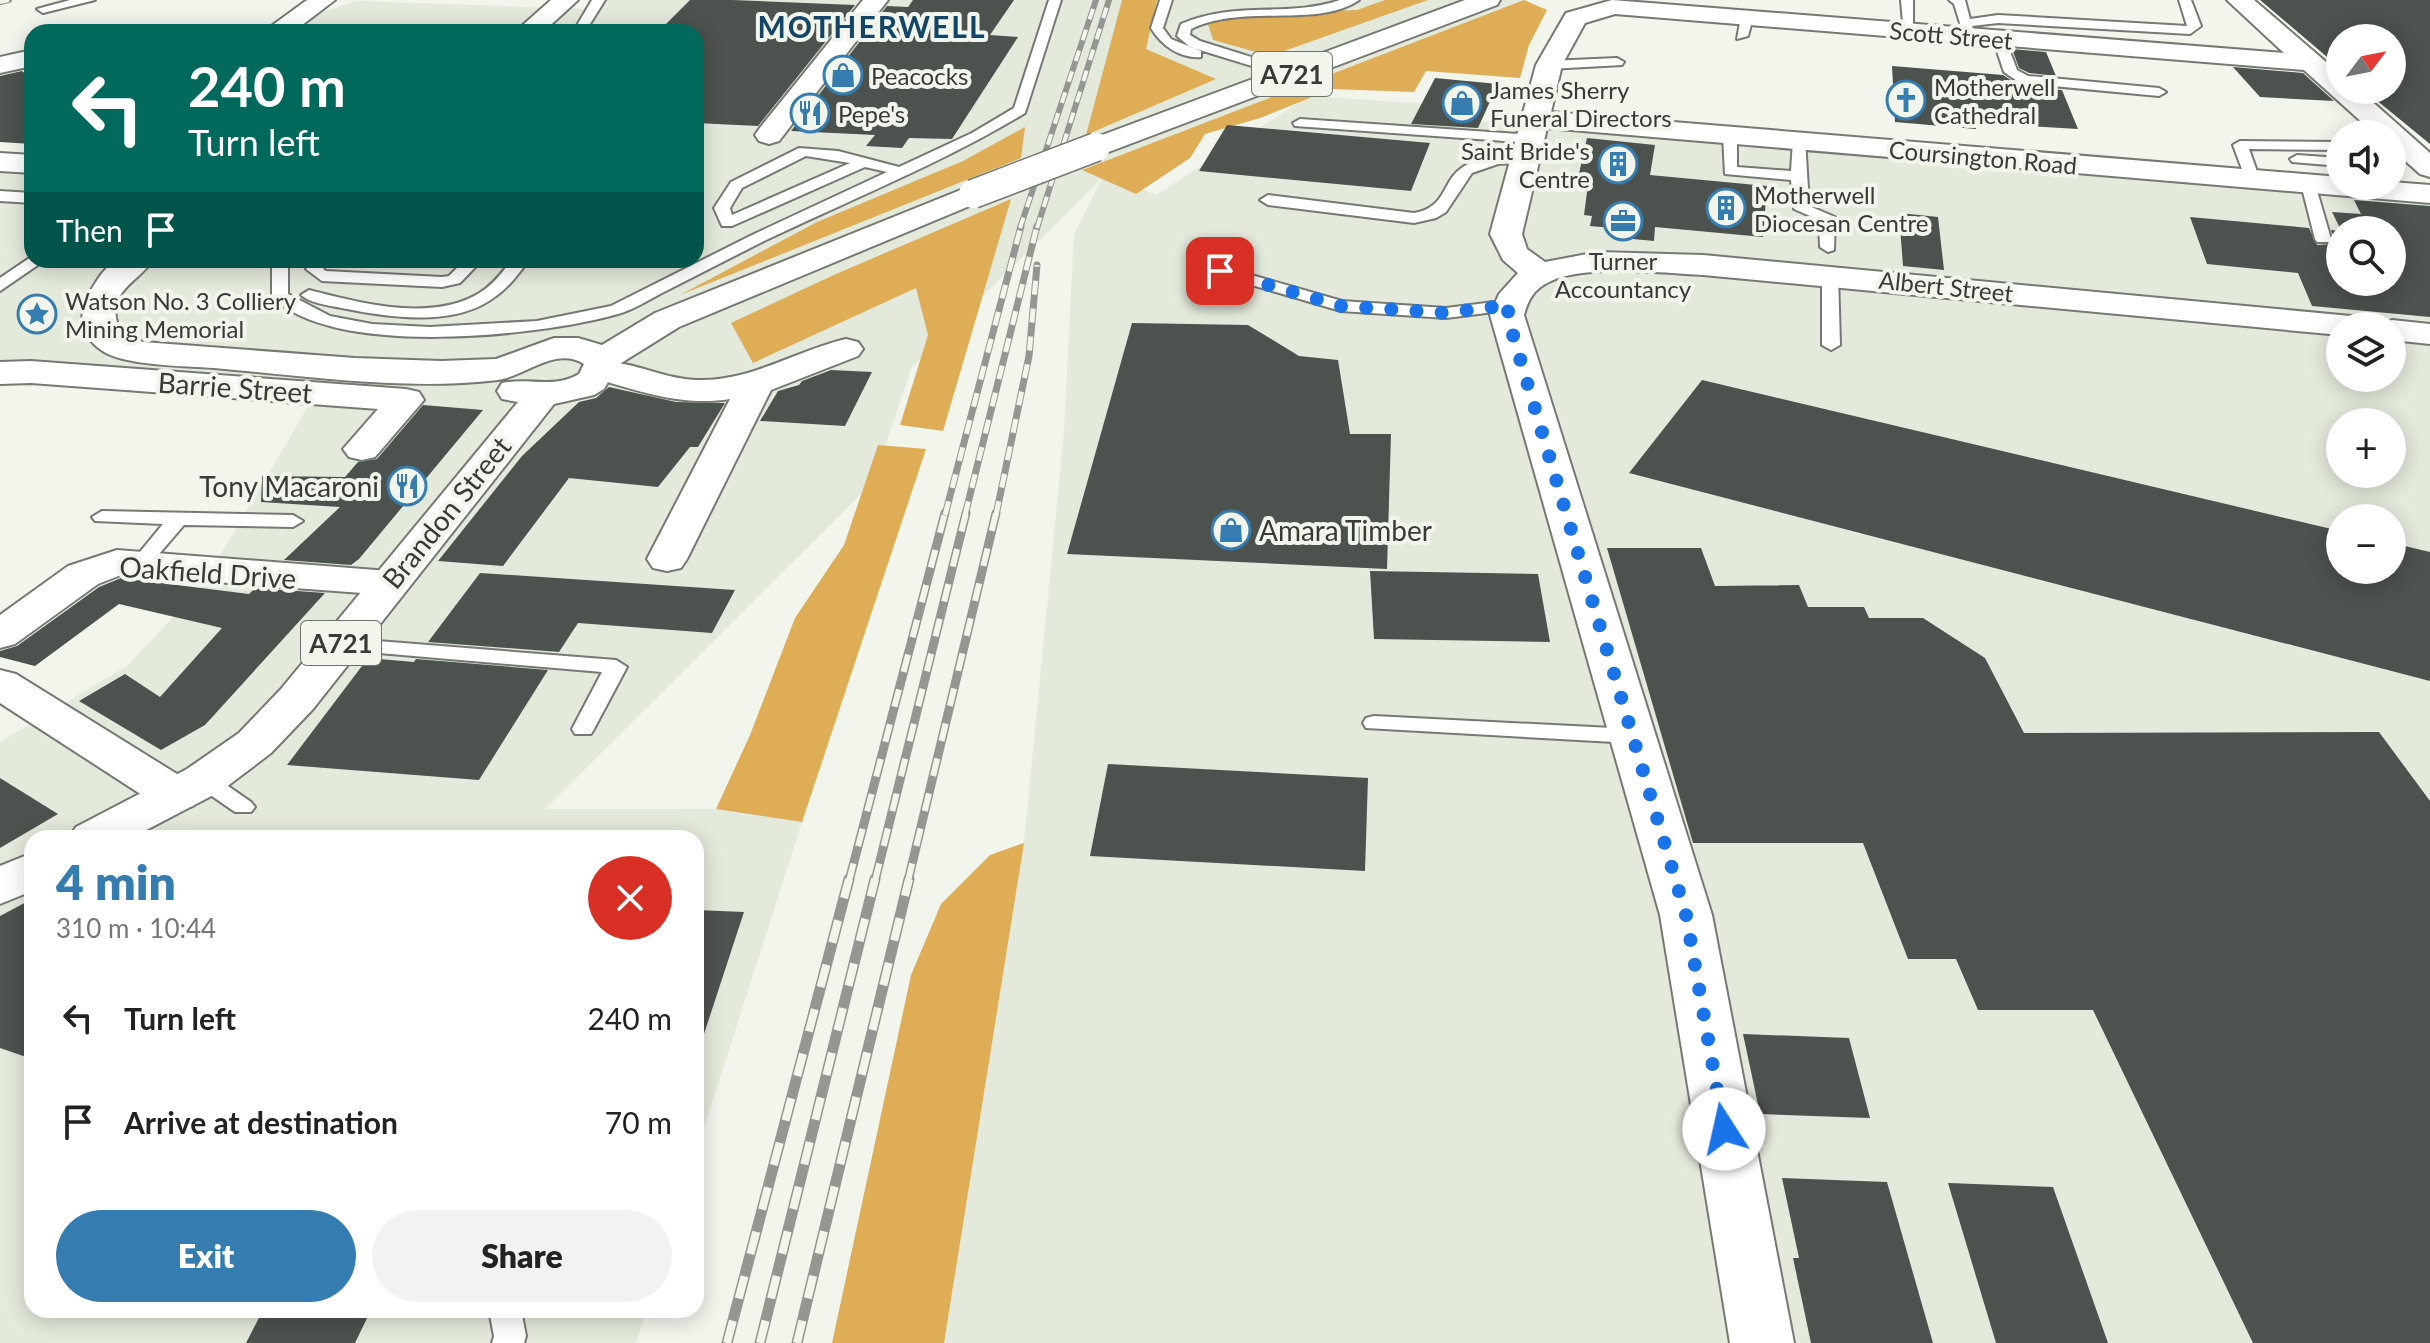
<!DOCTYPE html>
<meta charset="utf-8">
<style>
body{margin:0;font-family:Lato,sans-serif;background:#f2f2f2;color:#222;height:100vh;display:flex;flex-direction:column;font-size:30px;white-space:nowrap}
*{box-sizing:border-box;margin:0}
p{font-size:26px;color:#767676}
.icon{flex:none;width:44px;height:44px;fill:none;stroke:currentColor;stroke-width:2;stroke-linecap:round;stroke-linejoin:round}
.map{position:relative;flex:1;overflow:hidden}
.drawer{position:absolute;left:24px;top:830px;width:680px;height:488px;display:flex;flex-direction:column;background:#fff;border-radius:24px;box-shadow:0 4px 20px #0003}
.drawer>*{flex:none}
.top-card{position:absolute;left:24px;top:24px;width:680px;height:244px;border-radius:24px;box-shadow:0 4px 20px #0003;background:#00695c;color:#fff;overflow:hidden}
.needle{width:52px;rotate:58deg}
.buttons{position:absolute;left:2326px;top:24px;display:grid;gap:16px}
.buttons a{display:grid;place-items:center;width:80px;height:80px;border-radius:50%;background:#fff;box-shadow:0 4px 20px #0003;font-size:40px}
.pin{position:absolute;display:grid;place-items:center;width:68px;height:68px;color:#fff;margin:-34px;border-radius:16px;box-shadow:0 4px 12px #0006}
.me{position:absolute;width:88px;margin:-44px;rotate:350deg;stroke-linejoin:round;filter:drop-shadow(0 0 6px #0008)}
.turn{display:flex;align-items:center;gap:28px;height:168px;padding:0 32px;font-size:36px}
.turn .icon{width:104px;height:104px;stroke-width:2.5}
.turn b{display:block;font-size:56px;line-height:68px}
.then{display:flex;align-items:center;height:76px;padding:0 32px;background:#0003;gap:16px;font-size:30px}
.round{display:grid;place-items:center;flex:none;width:84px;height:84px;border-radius:42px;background:#f2f2f2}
.summary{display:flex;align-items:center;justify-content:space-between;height:136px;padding:0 32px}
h1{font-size:48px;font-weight:800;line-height:60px;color:#357cb0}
.action{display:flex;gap:16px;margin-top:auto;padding:16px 32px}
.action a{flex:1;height:92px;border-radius:48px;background:#357cb0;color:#fff;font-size:32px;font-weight:800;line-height:92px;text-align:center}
.action a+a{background:#f2f2f2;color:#222}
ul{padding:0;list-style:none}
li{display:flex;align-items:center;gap:24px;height:104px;padding:0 32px}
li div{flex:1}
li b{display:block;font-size:30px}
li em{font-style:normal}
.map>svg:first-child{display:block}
.built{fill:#e3e9db;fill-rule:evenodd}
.forest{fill:#dfad56}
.building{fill:#4c524d}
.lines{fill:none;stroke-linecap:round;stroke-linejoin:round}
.lane-casing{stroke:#767972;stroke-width:4}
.street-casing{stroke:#767972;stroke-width:4}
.primary-casing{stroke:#767972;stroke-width:4}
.lane{fill:#fff;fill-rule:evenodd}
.street{fill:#fff;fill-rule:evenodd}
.primary{fill:#fff;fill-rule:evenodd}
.rail-far3-casing{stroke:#949691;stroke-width:6}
.rail-far2-casing{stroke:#949691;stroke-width:7}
.rail-far1-casing{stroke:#949691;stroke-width:9}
.rail-casing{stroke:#949691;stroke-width:11}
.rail-far3{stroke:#f1f5ec;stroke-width:4;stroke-dasharray:11;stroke-linecap:butt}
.rail-far2{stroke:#f1f5ec;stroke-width:5;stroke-dasharray:14;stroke-linecap:butt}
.rail-far1{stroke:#f1f5ec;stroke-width:6;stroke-dasharray:18;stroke-linecap:butt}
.rail{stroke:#f1f5ec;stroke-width:8;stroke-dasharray:23;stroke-linecap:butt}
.primary-bridge-casing{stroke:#767972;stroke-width:31;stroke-linecap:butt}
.primary-bridge{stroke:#fff;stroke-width:28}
.route{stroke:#1a73e8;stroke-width:14;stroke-dasharray:0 25.2}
.labels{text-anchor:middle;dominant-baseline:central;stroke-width:8;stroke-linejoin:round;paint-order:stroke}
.far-street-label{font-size:24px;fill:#383a37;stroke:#f1f5ec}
.far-poi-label{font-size:24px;fill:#383a37;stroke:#f1f5ec;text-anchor:start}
.shield{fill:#f1f5ec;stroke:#70726d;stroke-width:2}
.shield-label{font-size:26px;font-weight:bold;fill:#383a37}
.street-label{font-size:28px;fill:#383a37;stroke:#f1f5ec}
.poi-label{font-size:28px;fill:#383a37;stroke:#f1f5ec;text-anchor:end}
.far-district-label{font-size:30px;font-weight:bold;letter-spacing:2px;fill:#134569;stroke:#f1f5ec}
</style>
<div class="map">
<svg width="2430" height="1343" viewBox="0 0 2430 1343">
<rect width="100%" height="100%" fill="#f1f5ec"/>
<path class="built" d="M602 0H1524L1106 175 1156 195 1309 96 1445 105 1444 118 2130 177 2430 206V1343H944L1024 843 1064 432 1074 235 1103 177 912 367 873 482 545 809H716L802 822 696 1153V838H32V1310H646L636 1343H0V742L127 666 202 586 310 403 0 370V152L32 153V260H696V32H289L315 14 357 1 591 9ZM2340 230H2392V282H2340ZM2340 326H2392V378H2340ZM2340 422H2392V474H2340ZM2340 518H2392V570H2340Z"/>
<path class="forest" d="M1122 0H1157L1146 49 1216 79 1086 135Z
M1385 0H1428L1270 56 1213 40 1208 24 1236 14 1357 10Z
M1524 0 1547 10 1529 45 1520 78 1426 71 1414 92 1332 89 1260 118 1205 134 1190 158 1136 194 1082 170Z
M1025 127 1021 158 680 295 817 222 963 161Z
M1011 199 943 431 900 425 928 335 916 288 753 363 731 323 836 274Z
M878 445 926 449 802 822 716 809 750 735 795 618 844 545Z
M1024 843 944 1343H832L911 975 941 904 990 855Z"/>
<path class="building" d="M690 0H732L855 5 758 126 696 123V32H658Z
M913 0H1014L990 35 1018 37 952 139 909 138 902 148 866 146 875 135 791 131 887 6 908 7Z
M2260 0H2430V144L2364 90H2392V38H2340V68Z
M2012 49 2046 52 2056 76 2029 73 2019 68Z
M1892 66 2003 75 2020 86 2062 90 2078 129 1975 123 1976 129 1895 122Z
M2233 67 2303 73 2334 101 2260 97Z
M22 71 32 80V144L0 142V76Z
M1435 78 1498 84 1478 128 1411 124Z
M1227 125 1430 143 1411 191 1199 171Z
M1587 138 1655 145 1650 175 1767 186 1763 237 1655 227 1654 241 1612 237 1613 228 1590 226 1592 216 1584 215 1587 192 1576 187Z
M2354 200 2430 206V317L2312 306 2298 273 2207 264 2190 217 2309 228 2317 245 2332 244 2334 238 2331 230 2340 231V282H2392V230H2341L2332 212 2361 214Z
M1899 213 1938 217 1944 270 1903 266Z
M1132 323 1248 325 1299 356 1338 360 1350 434H1391L1387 569 1067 554Z
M831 370 872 372 845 426 760 421 778 391 799 385 802 381Z
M1702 380 2340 531V570H2392V543L2430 552V681L1629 473Z
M609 387 676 402 725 403 698 447H690L658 487 569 478 503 566 438 561 522 456 579 402 596 398Z
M423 405 483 410 359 559 351 565 284 560 340 507 261 502 262 476 345 477 358 462 377 459Z
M1607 548H1701L1715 586 1799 585 1808 607H1864L1869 618H1923L1985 658 2024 733 2379 732 2430 801V1343H2253L2093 1010H1978L1956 959H1908L1863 843H1693Z
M1370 571 1538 574 1550 642 1374 639Z
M480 573 735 590 712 633 578 623 559 652 428 642Z
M121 578 249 594 255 588 325 593 205 725 161 750 79 701 125 674 160 697 222 628 119 604 35 666 0 657V651L17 646 99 587Z
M368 658 414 662 416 659 548 670 479 780 287 765Z
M1108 764 1368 778 1365 871 1090 856Z
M0 778 58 814 0 848Z
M32 899V1059L0 1048V916Z
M696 910 744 912 702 1040 696 1039Z
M1743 1034 1849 1038 1870 1118 1760 1114Z
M1782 1178 1887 1182 1933 1343H1811L1793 1258H1799Z
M1948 1183 2053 1187 2108 1343H1996Z
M263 1310H371L355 1343H246Z"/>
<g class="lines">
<defs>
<path id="lane" d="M70 0H95L43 13 37 9Z
M592 0H605L585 32H573Z
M1049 0H1061L1025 113C942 163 852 199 764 241 730 258 696 276 662 293 648 300 633 310 618 314 542 336 330 359 272 296V260H288V294L330 316 372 324 430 327 537 321 611 306 752 235 887 172 865 167 732 226H722L714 208 731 182 799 148 838 151 899 167 972 133 1014 108ZM806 156 850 163 732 215 730 208 742 188Z
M1160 0H1172L1163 28 1171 39 1201 51V57C1180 59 1161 45 1151 28Z
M1340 0H1359C1318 29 1243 3 1191 29L1190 35 1200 41 1296 71 1298 74 1291 78 1190 47 1177 36 1181 24C1237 0 1287 18 1340 0Z
M1901 0H1913V26L1903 23Z
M1949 0H1965L1970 19 1998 15 2187 26 2179 0H2191L2201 26 2190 34 1998 23 1972 26 1976 36 1970 40 1964 36 1954 4Z
M1747 13 1753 17 1748 36 1737 39 1741 17Z
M1994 36H2004L2017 70 2028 76 2159 88 2166 92 2159 96 2020 83 2004 72 1993 39Z
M1617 58 1624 62 1622 65 1549 69 1542 65 1549 61Z
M1300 119 1532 135 1539 139 1532 143 1295 126 1293 123Z
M1730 131 1737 135V167L1791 171 1793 141 1795 138H1805L1809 206 1835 217 1834 250 1828 252 1820 247 1819 220 1794 209 1791 180 1725 174 1723 135Z
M2240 141 2340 142V150L2249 149 2260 180 2253 184 2246 180 2233 145Z
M1526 155 1533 159 1531 162 1498 164 1472 173 1446 212 1436 218 1414 223 1268 205 1260 200 1268 195 1414 213C1448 207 1441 181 1463 167 1480 155 1506 155 1526 155Z
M2297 155 2340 158V166L2292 162 2290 159Z
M2308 180 2315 184 2331 239 2329 242H2317L2315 239 2301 184Z
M0 191 32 193V203L0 201Z
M31 257 32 260H45L0 291V278Z
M314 260H331L323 269 326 271 442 277 449 276 465 260H482L460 283 442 287 322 281 306 269Z
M512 260H529C520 272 509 287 496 296 457 327 392 318 347 309 333 306 311 304 301 295L309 290C361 303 433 323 481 292 494 284 503 271 512 260Z
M1220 266 1342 301 1446 308 1510 300 1518 305 1510 310 1446 318 1341 311 1214 274 1212 271Z
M1830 269 1838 274 1840 345 1831 350 1822 345V274Z
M102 511 293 515 303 521 293 527 184 525 147 568 140 570 130 564 163 524 95 521 92 517Z
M340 638 616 660 627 667 594 729 591 734H575L572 729 602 672 332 649 329 644 332 639Z
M1374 716 1632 729 1640 731 1643 736 1640 741 1632 743 1366 728 1363 723 1366 718Z
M204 773 212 775 251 802 255 807 251 812H235L196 785 192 780 196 775Z
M489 1310H521L526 1336 524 1343H492L494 1336Z"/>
<path id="street" d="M307 0H335L293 32H263Z
M863 0H888L779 141 769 144 759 141 755 135 759 129Z
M1612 0 2284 53 2227 0H2254L2340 74V90H2359L2430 153V177L2420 174 2392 149V134H2375L2304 70 1615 14 1585 23 1562 65 1551 112 2340 177V186H2392V182L2430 185V203L1547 128 1522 234 1527 249 1545 262 1598 252 1703 255 2351 316 2363 319 2368 326H2340V335L1703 275C1663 273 1584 264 1549 282 1534 289 1528 300 1524 315L1712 915 1794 1343H1730L1660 915 1490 315 1499 294 1518 273 1503 260 1490 234 1536 65 1566 13Z
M32 50V66L0 73V57Z
M0 153 32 155V173L0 171Z
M2392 320 2430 324V344L2392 340V326H2378Z
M846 339 858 342 863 349 858 356 771 390 687 559 681 568 667 571 653 568 647 559 730 399C681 407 636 390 590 377L584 370 590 363C621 355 663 380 698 380 752 381 795 351 846 339Z
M31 361 406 389 419 392 424 400 375 457 362 460 349 457 343 449 378 409 31 383 0 384V362Z
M117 550 389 571 404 574 410 583 404 592 389 595 121 575 98 584 15 644 0 648V615L68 566Z
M0 670 16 674 193 784 200 795 193 806 176 810 159 806 0 703Z"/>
<path id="primary" d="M551 0H578L543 32H515Z
M1465 0H1500L1497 5 1106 153 1096 156 1086 153 1082 147 1086 141Z
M973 185 984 188 988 194 984 200 679 327 618 365 604 389 594 395 554 404 313 709 271 753 221 791 131 838H69L76 827 187 769 239 733 281 689 518 402 502 399 497 391 502 383C529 377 554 389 579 374L584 364C555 346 526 376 498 380 405 391 306 376 214 368 187 366 122 366 101 350 74 330 80 306 96 282 100 275 109 264 117 260 126 257 143 260 153 260 139 281 112 289 116 318 119 334 128 337 143 342L355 358 441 361 496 359 554 338H578L602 345 655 313Z
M32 853V891L0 904V866Z"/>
</defs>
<use href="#lane" class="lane-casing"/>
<use href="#street" class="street-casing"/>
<use href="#primary" class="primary-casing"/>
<use href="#lane" class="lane"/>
<use href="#street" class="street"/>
<use href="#primary" class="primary"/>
<defs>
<path id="rail-far3" d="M0 2 9 0
M1020 228 1096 0
M1037 228 1109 0"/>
<path id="rail-far2" d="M945 515 1021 226
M965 515 1037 226
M996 515 1029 356 1037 265"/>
<path id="rail-far1" d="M849 881 945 513
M875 881 966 513
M908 881 996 513"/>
<path id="rail" d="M727 1343 849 879
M760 1343 875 879
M797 1343 909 879"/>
</defs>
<use href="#rail-far3" class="rail-far3-casing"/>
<use href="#rail-far2" class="rail-far2-casing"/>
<use href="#rail-far1" class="rail-far1-casing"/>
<use href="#rail" class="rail-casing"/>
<use href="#rail-far3" class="rail-far3"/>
<use href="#rail-far2" class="rail-far2"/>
<use href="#rail-far1" class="rail-far1"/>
<use href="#rail" class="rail"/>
<defs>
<path id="primary-bridge" d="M973 194 1096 147"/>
</defs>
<use href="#primary-bridge" class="primary-bridge-casing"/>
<use href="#primary-bridge" class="primary-bridge"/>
</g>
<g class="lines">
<path class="route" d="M1220 271 1341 306 1446 313 1510 305 1507 315 1686 915 1724 1129"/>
</g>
<defs>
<symbol id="shop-ring" viewBox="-11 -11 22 22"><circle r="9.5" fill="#f1f5ec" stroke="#357cb0" stroke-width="1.5"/><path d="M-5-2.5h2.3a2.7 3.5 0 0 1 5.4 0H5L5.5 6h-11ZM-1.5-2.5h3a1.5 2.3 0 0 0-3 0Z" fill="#357cb0"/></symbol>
<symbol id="church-ring" viewBox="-11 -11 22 22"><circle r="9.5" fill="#f1f5ec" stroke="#357cb0" stroke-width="1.5"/><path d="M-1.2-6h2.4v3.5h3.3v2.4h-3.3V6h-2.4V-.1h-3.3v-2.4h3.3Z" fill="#357cb0"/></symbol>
<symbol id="restaurant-ring" viewBox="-11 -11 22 22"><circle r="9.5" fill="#f1f5ec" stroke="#357cb0" stroke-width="1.5"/><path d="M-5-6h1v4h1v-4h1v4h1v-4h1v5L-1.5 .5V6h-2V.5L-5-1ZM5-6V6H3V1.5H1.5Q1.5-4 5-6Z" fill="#357cb0"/></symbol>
<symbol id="building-ring" viewBox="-11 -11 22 22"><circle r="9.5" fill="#f1f5ec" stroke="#357cb0" stroke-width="1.5"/><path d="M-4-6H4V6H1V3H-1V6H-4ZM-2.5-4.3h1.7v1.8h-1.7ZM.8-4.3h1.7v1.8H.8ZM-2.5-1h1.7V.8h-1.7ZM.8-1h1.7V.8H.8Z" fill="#357cb0"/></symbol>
<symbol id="office-ring" viewBox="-11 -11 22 22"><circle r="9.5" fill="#f1f5ec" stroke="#357cb0" stroke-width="1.5"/><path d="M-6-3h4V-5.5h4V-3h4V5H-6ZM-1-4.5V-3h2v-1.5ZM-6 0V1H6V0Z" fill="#357cb0"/></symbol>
<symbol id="sight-ring" viewBox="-11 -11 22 22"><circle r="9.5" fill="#f1f5ec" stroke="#357cb0" stroke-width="1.5"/><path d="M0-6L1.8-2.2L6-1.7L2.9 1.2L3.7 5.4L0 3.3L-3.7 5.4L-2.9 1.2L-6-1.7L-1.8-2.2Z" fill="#357cb0"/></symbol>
</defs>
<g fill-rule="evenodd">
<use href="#shop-ring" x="821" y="53" width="44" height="44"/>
<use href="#church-ring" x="1884" y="78" width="44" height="44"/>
<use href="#shop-ring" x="1440" y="81" width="44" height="44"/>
<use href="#restaurant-ring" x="788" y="91" width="44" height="44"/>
<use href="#building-ring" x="1596" y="142" width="44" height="44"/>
<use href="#building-ring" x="1704" y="186" width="44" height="44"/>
<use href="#office-ring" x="1601" y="199" width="44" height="44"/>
<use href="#sight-ring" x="15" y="292" width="44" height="44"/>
<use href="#restaurant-ring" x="385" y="464" width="44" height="44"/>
<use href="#shop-ring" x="1209" y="508" width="44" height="44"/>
</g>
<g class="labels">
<g class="far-street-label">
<text transform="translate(1951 35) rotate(5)">Scott Street</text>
<text transform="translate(1983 157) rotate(5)">Coursington Road</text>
<text transform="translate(1946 286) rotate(6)">Albert Street</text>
</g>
<g class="far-poi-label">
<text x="871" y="75">Peacocks</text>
<text x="1934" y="86">Motherwell<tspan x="1934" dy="28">Cathedral</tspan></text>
<text x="1490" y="89">James Sherry<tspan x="1490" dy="28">Funeral Directors</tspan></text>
<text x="838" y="113">Pepe's</text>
<text x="1590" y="150" text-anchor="end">Saint Bride's<tspan x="1590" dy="28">Centre</tspan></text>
<text x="1754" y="194">Motherwell<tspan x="1754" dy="28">Diocesan Centre</tspan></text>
<text x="1623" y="260" text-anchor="middle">Turner<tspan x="1623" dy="28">Accountancy</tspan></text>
<text x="65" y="300">Watson No. 3 Colliery<tspan x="65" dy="28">Mining Memorial</tspan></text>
</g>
<g class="shield">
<rect x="1252" y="52" width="80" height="44" rx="6"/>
<rect x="301" y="621" width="80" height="44" rx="6"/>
</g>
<g class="shield-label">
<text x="1292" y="74">A721</text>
<text x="341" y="643">A721</text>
</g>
<g class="street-label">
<text transform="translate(235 387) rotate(4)">Barrie Street</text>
<text transform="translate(446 512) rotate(-51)">Brandon Street</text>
<text transform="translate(208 572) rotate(4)">Oakfield Drive</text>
</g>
<g class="poi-label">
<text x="379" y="486">Tony Macaroni</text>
<text x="1259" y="530" text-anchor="start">Amara Timber</text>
</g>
<g class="far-district-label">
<text x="872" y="26">MOTHERWELL</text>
</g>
</g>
</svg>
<div class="buttons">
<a><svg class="needle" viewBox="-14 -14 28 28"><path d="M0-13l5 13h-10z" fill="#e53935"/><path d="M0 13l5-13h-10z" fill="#767676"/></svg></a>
<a><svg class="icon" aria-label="sound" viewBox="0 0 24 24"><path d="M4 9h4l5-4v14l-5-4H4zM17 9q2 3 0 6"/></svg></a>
<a><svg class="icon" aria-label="search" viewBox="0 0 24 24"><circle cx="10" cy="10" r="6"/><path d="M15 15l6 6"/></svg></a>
<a><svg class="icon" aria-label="layers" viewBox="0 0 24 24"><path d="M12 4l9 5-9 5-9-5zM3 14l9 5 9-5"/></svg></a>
<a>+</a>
<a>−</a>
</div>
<div class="pin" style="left:1220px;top:271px;background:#d93025"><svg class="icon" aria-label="arrive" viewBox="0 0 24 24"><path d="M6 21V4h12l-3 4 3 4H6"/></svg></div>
<svg class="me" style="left:1724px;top:1129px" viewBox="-20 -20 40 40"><circle r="19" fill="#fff"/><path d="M0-13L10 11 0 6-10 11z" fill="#1a73e8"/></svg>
<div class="top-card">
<div class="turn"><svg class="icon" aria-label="left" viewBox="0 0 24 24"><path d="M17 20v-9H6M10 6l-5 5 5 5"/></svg><div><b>240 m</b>Turn left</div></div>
<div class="then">Then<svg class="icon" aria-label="arrive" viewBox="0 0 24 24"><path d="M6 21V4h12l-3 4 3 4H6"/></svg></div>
</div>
<section class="drawer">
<div class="summary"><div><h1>4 min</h1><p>310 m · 10:44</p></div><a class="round" style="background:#d93025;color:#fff"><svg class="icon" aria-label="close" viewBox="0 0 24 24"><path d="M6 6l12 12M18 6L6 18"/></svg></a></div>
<ul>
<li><svg class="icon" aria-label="left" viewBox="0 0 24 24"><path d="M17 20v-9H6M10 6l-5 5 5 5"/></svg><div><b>Turn left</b></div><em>240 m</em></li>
<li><svg class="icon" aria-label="arrive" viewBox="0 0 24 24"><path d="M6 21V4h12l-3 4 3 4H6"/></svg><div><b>Arrive at destination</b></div><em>70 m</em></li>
</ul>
<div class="action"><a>Exit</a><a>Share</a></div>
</section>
</div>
